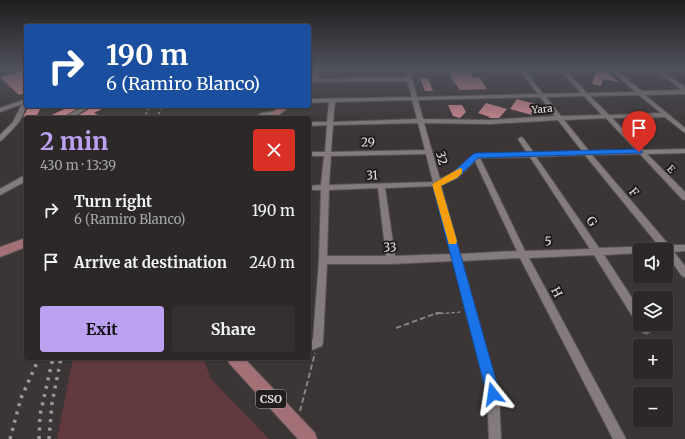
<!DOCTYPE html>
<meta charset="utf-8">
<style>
body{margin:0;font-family:Merriweather,serif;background:#343030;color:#f1f3f6;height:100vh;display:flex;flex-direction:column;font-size:15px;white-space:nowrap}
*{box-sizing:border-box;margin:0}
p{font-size:13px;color:#a6a6a8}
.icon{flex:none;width:22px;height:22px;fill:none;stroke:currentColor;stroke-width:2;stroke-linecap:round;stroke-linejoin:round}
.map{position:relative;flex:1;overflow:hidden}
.details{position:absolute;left:24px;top:116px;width:287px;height:244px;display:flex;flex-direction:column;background:#2c2828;border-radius:4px;box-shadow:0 1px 3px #0004,0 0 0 1px #484445}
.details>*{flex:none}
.guide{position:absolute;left:24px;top:24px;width:287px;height:84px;border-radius:4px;box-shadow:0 1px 3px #0004,0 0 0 1px #484445;background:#1a4fa0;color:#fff;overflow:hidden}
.fabs{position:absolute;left:633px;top:243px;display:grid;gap:8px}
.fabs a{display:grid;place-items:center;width:40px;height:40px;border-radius:4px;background:#2c2828;box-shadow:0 1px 3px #0004,0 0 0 1px #484445;font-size:20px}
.pin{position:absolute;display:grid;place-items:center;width:34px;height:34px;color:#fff;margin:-41px -17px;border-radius:50% 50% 50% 0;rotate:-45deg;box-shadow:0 0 4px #0007}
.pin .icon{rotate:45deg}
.me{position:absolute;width:44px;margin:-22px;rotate:345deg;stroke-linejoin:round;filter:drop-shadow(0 0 3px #0008)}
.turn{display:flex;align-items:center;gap:14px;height:84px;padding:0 16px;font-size:18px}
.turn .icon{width:52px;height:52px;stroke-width:2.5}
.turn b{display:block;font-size:28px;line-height:34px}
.round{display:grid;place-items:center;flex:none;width:42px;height:42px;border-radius:4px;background:#343030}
.summary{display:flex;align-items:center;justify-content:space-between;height:68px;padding:0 16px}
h1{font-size:24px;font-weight:700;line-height:30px;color:#bca0f2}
.action{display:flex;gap:8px;margin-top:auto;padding:8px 16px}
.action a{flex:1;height:46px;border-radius:4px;background:#bca0f2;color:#111;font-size:16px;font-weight:700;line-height:46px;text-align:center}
.action a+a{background:#343030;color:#f1f3f6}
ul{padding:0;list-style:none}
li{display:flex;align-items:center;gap:12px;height:52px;padding:0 16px}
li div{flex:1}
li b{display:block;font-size:15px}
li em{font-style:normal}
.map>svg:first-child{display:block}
.green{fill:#62393d}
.building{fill:#d48b92}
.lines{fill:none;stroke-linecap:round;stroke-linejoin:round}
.minor-casing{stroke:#585253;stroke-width:2}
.major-casing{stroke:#585253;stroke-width:2}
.path-far1{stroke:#898384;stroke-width:1.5;stroke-dasharray:3.5 2;stroke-linecap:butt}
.path{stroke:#898384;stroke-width:2;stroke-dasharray:5.5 3;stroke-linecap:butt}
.minor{fill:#837b7c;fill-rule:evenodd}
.major{fill:#a37075;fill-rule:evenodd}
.rail-far1{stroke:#9e9899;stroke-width:2;stroke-dasharray:1.5 3;stroke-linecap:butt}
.rail{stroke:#9e9899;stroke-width:3.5;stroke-dasharray:3 5.5;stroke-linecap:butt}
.route{fill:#1a73e8;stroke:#114b97}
.slow{fill:#f59e0b}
.labels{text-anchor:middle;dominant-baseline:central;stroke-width:4;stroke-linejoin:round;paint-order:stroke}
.far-street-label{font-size:10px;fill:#e2ddde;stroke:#201d1d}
.shield{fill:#201d1d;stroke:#a8a3a4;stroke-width:1}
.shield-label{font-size:11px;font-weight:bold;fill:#e2ddde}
.street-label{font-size:12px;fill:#e2ddde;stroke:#201d1d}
</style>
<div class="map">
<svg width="685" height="439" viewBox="0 0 685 439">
<rect width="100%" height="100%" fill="#3b3535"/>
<path class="green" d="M73 358H203L211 379 269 439H57Z"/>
<path class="building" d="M469 69 473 78 479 77 487 89 460 90 452 79 449 70Z
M597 69H603L619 82 603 79 601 86 592 84Z
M23 70 26 73V93L19 95 0 77Z
M420 78H428L433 91H425Z
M517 99 538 105 532 115 510 109Z
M486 103 507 109 499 118H488L490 117 478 113Z
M448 105H462L466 112 460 118 453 116Z
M29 106H42L37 115 23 117Z
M71 106H82L62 118H45Z
M91 106H108L94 113 104 118H74L91 108Z"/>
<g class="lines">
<defs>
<path id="minor" d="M404 69H410L417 97 538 94 519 69H524L543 94 581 93 559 69H564L587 93 635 92 610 69H615L642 91 682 90 654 69H659L685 87V94L645 95 685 128V133L665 117 612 118 643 150 685 149V153L647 154 685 192V200L682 199 640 154 592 155 669 245H685V251L674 252 685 266V277L682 276 666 254V250H640V253L604 255 640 310V324H649L651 329 650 332 646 334 642 332 638 323 636 322 594 255 529 258 626 439H613L520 258 462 261 499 394 501 439H489L487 394 453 261 391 264H327L323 342 322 346 309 351V341L313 339 319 260 321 190H309V186L321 185 324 156H309V152H325L327 125 309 126V122H327L329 102 309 103V99L412 97 407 81 311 82 309 81V79L407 77ZM639 95 661 113 609 115 590 96ZM584 96 602 115 561 116 546 97ZM540 97 555 116 489 120 423 119 418 100ZM412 100 417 119 333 122 335 102ZM606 118 636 150 589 151 564 120ZM558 120 582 151 534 153 523 138 521 137 518 139 527 153 474 155 451 174 440 179 424 123 489 124ZM418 123 425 150 331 152 333 125ZM426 154 433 182 329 185 331 156ZM585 155 659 246 599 248 536 157ZM530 157 590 249 525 251 480 158ZM475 161 517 251 460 254 441 185 457 178ZM434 186 452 254 395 256 385 188ZM378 188 386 256H327L329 190Z
M26 99C26 118 15 127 2 140L0 141V135L13 122 22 104 0 112V108Z
M85 106 90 107 71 118H63Z
M277 111 280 113 279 114 265 116 260 118H252L262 113Z
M23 176H26V181L0 195V189Z"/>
<path id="major" d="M316 69H323L312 84H309V77Z
M281 106H290L275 118H266Z
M26 238V247L0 257V247Z
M227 358H244L315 433 317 439H298L229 363Z"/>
</defs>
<use href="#minor" class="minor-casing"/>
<use href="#major" class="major-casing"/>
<path class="path-far1" d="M435 314 462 312"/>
<path class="path" d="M396 328 437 313H444
M300 411 315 353"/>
<use href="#minor" class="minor"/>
<use href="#major" class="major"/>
<path class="rail-far1" d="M144 118 150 106
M157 118 162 106"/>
<path class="rail" d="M10 439 21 398 39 358
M39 439 40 415 53 358
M49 439 52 403 61 358"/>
</g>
<linearGradient id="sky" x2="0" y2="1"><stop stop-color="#201d1d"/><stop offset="0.53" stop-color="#4f515c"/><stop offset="1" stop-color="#4f515c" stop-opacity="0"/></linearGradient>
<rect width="685" height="130" fill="url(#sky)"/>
<path class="route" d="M639 149 643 152 642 153 478 158 457 178 441 186 500 394 498 399 493 401 488 399 432 184 451 174 473 154 476 153Z"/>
<path class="slow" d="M460 168 462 169V173L457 178 441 186 457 241 456 244H449L448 241 432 184Z"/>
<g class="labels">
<g class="far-street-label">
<text transform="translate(542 109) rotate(-5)">Yara</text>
<text transform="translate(671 169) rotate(45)">E</text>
</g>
<rect class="shield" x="256" y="390" width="30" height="18" rx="3"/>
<g class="shield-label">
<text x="271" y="399">CSO</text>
</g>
<g class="street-label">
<text transform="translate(368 142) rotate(-1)">29</text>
<text transform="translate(442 158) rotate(76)">32</text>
<text transform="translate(372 175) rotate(-1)">31</text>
<text transform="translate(634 192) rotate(50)">F</text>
<text transform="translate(592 221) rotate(56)">G</text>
<text transform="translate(548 241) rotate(-2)">5</text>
<text transform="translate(390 247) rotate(-1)">33</text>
<text transform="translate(557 292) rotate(62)">H</text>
</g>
</g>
</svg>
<div class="fabs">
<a><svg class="icon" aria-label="sound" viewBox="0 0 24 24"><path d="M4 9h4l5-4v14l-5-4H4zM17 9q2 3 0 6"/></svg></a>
<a><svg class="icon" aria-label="layers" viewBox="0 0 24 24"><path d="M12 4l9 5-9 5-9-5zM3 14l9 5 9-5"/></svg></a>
<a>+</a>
<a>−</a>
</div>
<div class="pin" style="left:639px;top:152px;background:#d93025"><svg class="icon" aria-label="arrive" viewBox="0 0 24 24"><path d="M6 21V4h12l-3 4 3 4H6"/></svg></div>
<svg class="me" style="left:493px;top:394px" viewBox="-20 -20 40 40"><path d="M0-17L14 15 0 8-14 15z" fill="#1a73e8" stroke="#fff" stroke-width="4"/></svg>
<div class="guide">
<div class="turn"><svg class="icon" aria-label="right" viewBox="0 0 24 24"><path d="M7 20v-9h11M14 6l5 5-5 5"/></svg><div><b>190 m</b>6 (Ramiro Blanco)</div></div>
</div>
<section class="details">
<div class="summary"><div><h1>2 min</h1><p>430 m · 13:39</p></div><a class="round" style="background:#d93025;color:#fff"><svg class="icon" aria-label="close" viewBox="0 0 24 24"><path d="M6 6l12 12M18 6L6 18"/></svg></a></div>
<ul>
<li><svg class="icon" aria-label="right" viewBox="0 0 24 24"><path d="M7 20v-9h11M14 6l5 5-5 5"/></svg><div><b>Turn right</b><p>6 (Ramiro Blanco)</p></div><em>190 m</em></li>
<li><svg class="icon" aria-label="arrive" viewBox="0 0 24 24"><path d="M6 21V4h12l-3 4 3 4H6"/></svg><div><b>Arrive at destination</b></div><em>240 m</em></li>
</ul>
<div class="action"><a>Exit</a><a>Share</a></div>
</section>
</div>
